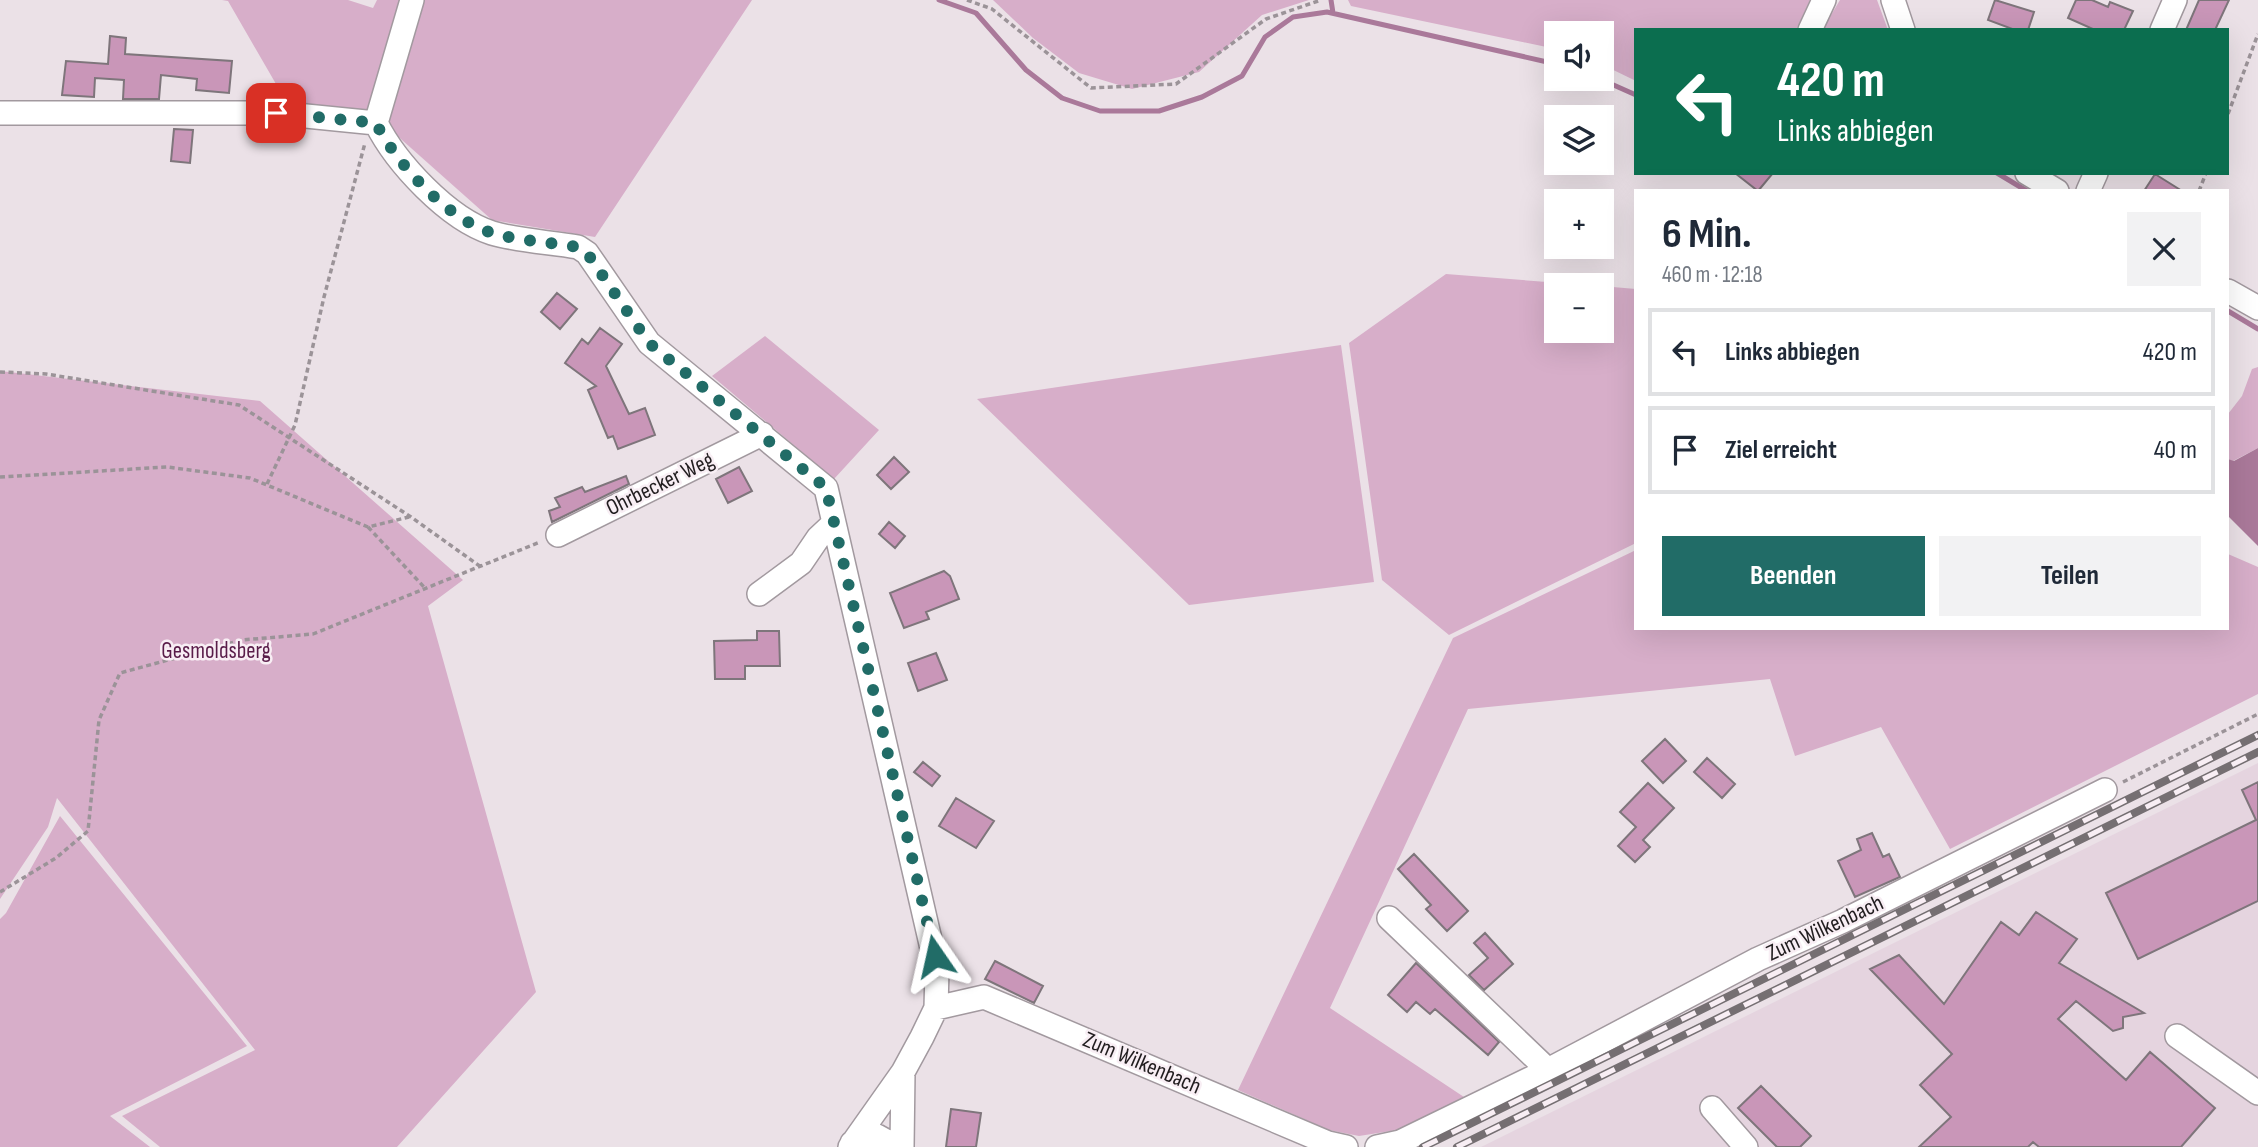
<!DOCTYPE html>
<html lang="de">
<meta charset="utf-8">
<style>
body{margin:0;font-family:"Sofia Sans Condensed",sans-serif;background:#f2f2f3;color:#1f2937;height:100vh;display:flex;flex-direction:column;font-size:26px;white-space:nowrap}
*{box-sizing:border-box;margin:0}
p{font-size:23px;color:#747a83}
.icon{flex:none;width:38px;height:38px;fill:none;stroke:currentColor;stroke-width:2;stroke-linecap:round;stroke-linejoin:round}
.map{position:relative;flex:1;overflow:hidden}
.details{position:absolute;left:1634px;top:189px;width:595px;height:441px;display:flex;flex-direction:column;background:#fff;border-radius:0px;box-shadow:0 7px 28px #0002}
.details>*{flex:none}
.banner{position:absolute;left:1634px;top:28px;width:595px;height:147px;border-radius:0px;box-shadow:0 7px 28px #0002;background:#0b6e4f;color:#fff;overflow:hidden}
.controls{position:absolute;left:1544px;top:21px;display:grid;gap:14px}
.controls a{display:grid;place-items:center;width:70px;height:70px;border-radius:0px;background:#fff;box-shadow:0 7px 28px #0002;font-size:35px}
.pin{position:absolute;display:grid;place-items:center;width:60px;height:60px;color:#fff;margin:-30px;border-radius:14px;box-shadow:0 4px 10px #0006}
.me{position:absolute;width:77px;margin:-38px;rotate:349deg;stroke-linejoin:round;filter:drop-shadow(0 0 5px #0008)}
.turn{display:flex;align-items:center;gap:24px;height:147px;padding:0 28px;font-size:32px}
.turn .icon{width:91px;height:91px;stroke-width:2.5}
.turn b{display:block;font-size:49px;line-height:60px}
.round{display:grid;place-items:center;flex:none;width:74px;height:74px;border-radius:0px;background:#f2f2f3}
.overview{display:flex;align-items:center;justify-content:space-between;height:119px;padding:0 28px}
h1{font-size:42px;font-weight:700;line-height:52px}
.button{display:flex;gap:14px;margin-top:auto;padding:14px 28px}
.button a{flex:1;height:80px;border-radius:0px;background:#216c67;color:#fff;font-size:28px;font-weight:700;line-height:80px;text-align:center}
.button a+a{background:#f2f2f3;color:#1f2937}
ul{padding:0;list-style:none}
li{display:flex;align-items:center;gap:21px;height:88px;margin:0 14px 10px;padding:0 14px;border:4px solid #e0e1e3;border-radius:0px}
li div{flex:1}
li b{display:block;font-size:26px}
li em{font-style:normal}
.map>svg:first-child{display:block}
.built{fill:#e5d4df}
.green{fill:#d7aec9}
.water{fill:#aa799a}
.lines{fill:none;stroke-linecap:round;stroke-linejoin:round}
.stream{stroke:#aa799a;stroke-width:5}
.building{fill:#c996b8;stroke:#7e757b;stroke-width:2}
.minor-casing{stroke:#a2999f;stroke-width:26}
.path{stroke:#9b9398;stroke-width:3.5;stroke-dasharray:5 3.5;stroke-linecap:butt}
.minor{stroke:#fff;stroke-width:23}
.rail-casing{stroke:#756f72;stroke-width:8}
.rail{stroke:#f8eef4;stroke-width:5;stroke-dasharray:16;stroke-linecap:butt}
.route{stroke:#216c67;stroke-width:12;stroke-dasharray:0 21.6}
.labels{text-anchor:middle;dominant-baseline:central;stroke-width:5;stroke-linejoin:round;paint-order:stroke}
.street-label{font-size:23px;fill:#211d1f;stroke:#f8eef4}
.park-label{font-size:23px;fill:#591c49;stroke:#f8eef4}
</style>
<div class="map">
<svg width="2258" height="1147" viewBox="0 0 2258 1147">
<rect width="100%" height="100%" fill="#ebe1e7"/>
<path class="built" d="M2258 763V1147H1481Z"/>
<path class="green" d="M222 0H348L373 8 377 0H752L595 237 492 220 393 132 287 103 228 1Z
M993 0H1309L1262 15 1199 72 1132 89 1079 73 1033 38Z
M1348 0H1810L1796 30H1636V81L1601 64V33H1556V49L1351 6Z
M1840 0H1877L1888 30H1822Z
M1446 274 1586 285H1556V331H1601V286L1636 289V543L1449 635 1382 580 1349 343Z
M765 336 879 430 834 479 712 376Z
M1341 345 1374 582 1189 605 977 399Z
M2258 367V448L2233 461 2228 459V414L2242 396 2252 369Z
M0 371 260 401 463 580 428 606 536 992 397 1147H160L122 1116 255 1050 57 798 48 827 0 899Z
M1636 550V628H2228V554L2258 567V694L1950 849 1881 727 1795 756 1770 679 1468 709 1330 1008 1464 1097 1397 1130 1359 1136 1329 1130 1238 1090 1453 638Z
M60 816 247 1046 110 1116 150 1147H0V919L6 913Z"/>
<path class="water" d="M2258 448V546L2228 516V459L2234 461Z"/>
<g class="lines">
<path class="stream" d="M939 0 976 13 1026 70 1062 98 1100 111H1159L1202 97 1242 76 1265 37 1293 17 1327 12 1556 64
M1331 0 1333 13
M1600 79 1636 95
M1997 173 2027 191
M2228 311 2258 329"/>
</g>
<path class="building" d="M1995 0 2034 12 2028 30H2015L1988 20Z
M2076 0H2092L2108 7 2110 2 2133 11 2124 30H2095L2068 18Z
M2199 0H2229L2215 30H2186Z
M110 36 126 38 125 54 232 61 229 93 196 90 197 79 161 75 159 99H123L124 80 95 78 94 97 62 95 66 61 108 64Z
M174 129 193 130 190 163 171 161Z
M1735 173H1773L1758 191Z
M2155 174 2182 191H2144Z
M557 293 577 309 560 329 541 312Z
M600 328 622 344 606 366 629 414 645 408 655 435 618 449 613 436 608 438 588 390 596 386 565 363 582 339 588 344Z
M894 457 909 472 891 489 877 475Z
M739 467 752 491 728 503 716 479Z
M626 476 629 484 552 522 549 511 560 507 555 498 582 487 585 492Z
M889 522 905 536 895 548 879 534Z
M944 571 950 576 959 599 926 612 929 619 904 628 890 593Z
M757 631H779L780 666H745V679H715L714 641 757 640Z
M936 653 947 680 918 691 908 663Z
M1665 739 1686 761 1663 783 1642 761Z
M1707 758 1735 784 1722 798 1694 772Z
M923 762 940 776 932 786 914 772Z
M2258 782V901L2138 959 2106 893 2256 820 2242 790Z
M1648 783 1674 808 1643 840 1650 847 1635 862 1618 846 1636 827 1620 812Z
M956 798 994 821 976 848 939 826Z
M1872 833 1883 857 1889 854 1900 877 1855 897 1838 861 1861 850 1857 839Z
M1414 854 1468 911 1447 931 1426 909 1431 905 1398 869Z
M2036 912 2077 939 2059 963 2144 1013 2123 1017V1028L2113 1031 2076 1001 2058 1019 2126 1080 2150 1052 2215 1108 2181 1147H2039L2033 1142 2028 1147H1919L1951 1117 1920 1085 1952 1054 1870 969 1899 955 1944 1004 2001 922 2019 935Z
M1485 933 1513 964 1484 990 1469 975 1488 958 1474 943Z
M995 961 1043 986 1034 1003 985 979Z
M1416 963 1499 1042 1488 1055 1435 1009 1430 1014 1416 1002 1407 1012 1388 995Z
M1761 1086 1811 1136 1800 1147H1777L1738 1108Z
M951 1109 981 1113 976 1147H946Z"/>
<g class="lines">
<defs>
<path id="minor" d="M1893 0 1903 30
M1810 30 1824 0
M2162 30 2175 0
M0 113H276L376 123
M376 123C396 163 448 219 492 233 519 241 550 242 578 247L587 253 649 343 826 488 937 970 936 1008 922 1037 903 1072 850 1147
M376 123 412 0
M2027 173 2057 191
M2088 191 2096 173
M2228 291 2258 308
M558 535 762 434
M759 594 801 563 818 538 834 523
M1389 918 1548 1070
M936 1008 984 997 1328 1143 1346 1147
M2177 1036 2258 1093
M1712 1108 1746 1147
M852 1143 877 1136 897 1147
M902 1147 903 1072
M1377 1147 1400 1142 1548 1070 1758 959 1843 921 2105 790"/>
</defs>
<use href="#minor" class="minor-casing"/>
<path class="path" d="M967 0 992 9 1091 88 1176 84 1266 19 1321 0
M2228 114 2258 34
M2199 191 2206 173
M0 372 46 374 239 405 411 517 481 567
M0 477 167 467 250 478 368 527 409 517
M267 484 295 425 324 297 365 143
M368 527 424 587
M2123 782 2258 714
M0 892 56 858 88 831 99 720 120 673 242 640 313 634 540 542"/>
<use href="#minor" class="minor"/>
<defs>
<path id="rail" d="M1423 1147 2258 735
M1457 1147 2258 752"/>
</defs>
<use href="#rail" class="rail-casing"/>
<use href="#rail" class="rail"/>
</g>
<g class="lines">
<path class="route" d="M276 113 376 123C396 163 447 219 492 233 519 241 550 242 578 247L587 253 649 343 826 488 935 956"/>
</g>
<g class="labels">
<g class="street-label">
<text transform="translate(660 484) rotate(-26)">Ohrbecker Weg</text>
<text transform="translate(1825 928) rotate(-25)">Zum Wilkenbach</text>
<text transform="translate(1142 1063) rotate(23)">Zum Wilkenbach</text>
</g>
<g class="park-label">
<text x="216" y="651">Gesmoldsberg</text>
</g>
</g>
</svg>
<div class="controls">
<a><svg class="icon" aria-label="sound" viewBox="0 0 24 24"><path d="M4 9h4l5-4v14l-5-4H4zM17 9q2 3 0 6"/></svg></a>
<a><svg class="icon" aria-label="layers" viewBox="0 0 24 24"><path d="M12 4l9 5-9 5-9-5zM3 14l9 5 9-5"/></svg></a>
<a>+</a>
<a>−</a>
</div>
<div class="pin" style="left:276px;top:113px;background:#d93025"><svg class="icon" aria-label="arrive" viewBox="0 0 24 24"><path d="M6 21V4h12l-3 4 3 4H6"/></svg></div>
<svg class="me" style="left:935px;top:956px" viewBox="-20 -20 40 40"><path d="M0-17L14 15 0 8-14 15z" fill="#216c67" stroke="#fff" stroke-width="4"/></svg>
<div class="banner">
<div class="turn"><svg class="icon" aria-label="left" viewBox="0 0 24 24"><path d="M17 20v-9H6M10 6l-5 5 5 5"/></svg><div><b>420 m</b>Links abbiegen</div></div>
</div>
<section class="details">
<div class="overview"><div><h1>6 Min.</h1><p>460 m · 12:18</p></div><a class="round"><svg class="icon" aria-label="close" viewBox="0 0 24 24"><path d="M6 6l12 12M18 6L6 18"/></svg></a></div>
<ul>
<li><svg class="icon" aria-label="left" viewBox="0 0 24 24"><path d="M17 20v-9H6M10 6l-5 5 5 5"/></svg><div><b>Links abbiegen</b></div><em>420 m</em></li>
<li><svg class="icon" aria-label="arrive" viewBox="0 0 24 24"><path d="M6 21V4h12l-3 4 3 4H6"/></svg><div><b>Ziel erreicht</b></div><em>40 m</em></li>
</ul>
<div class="button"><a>Beenden</a><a>Teilen</a></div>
</section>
</div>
